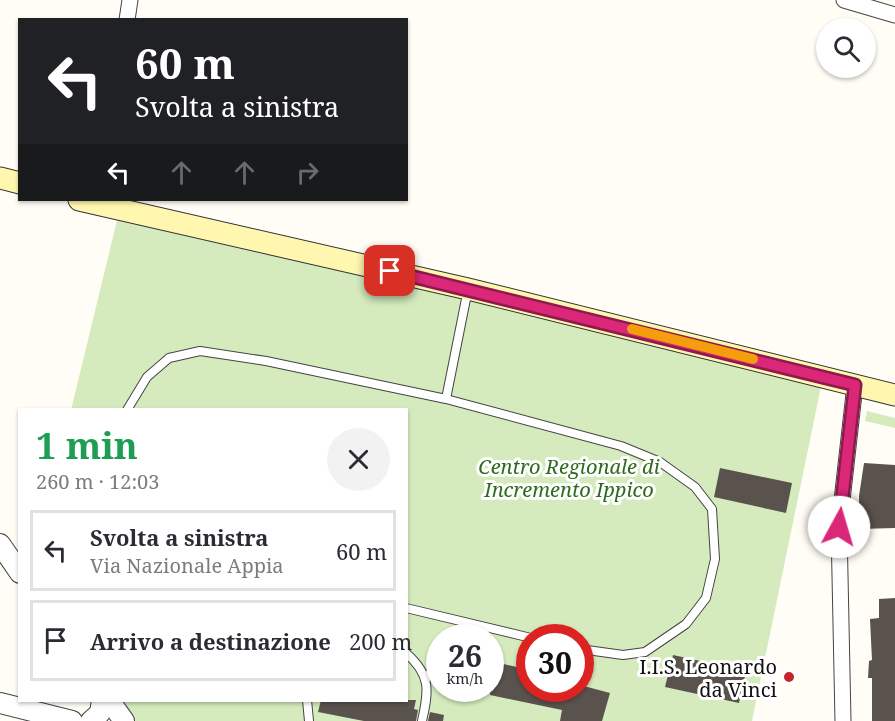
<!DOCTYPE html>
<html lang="it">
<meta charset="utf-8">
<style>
body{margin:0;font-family:"Noto Serif",serif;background:#f2f2f3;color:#2b2b33;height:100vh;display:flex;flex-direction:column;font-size:22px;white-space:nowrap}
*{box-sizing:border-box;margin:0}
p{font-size:20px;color:#7c7c81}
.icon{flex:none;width:33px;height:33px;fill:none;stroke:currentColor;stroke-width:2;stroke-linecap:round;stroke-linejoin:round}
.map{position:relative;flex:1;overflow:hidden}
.details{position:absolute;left:18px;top:408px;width:390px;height:294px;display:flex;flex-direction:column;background:#fff;border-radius:0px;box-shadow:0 2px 4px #0004}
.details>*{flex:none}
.top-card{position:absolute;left:18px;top:18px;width:390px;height:183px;border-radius:0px;box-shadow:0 2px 4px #0004;background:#202124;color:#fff;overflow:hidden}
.buttons{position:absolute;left:816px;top:18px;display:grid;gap:12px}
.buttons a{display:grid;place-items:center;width:60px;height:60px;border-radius:50%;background:#fff;box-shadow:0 2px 4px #0004;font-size:30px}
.speed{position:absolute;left:426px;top:624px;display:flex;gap:12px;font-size:30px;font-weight:700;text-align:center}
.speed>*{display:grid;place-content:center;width:78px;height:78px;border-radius:50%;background:#fff;box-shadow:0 2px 4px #0004;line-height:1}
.speed small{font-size:15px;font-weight:400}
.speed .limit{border:9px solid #d22;background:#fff;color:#111}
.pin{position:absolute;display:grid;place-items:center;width:51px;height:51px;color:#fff;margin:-26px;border-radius:12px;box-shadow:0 3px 9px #0006}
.me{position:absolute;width:66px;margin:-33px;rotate:6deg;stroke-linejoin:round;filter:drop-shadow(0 0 4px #0008)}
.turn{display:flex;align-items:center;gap:21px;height:126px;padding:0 18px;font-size:27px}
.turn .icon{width:78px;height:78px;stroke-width:2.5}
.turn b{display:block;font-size:42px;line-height:51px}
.lanes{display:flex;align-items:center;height:57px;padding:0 18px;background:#0003;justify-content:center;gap:30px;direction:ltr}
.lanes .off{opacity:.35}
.round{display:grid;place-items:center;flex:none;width:63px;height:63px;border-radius:32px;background:#f2f2f3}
.overview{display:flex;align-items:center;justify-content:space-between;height:102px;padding:0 18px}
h1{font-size:36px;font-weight:700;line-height:45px;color:#1e9e55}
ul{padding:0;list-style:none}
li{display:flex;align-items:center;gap:18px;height:81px;margin:0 12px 9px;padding:0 6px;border:3px solid #e1e1e2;border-radius:0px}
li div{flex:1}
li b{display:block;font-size:22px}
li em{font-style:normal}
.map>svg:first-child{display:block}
.green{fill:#d5ebbd;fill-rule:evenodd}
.building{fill:#5a524d}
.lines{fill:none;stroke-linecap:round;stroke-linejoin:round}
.service-casing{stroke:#444;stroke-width:10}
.minor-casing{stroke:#444;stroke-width:17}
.tertiary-casing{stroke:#444;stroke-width:22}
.secondary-casing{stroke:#333;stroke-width:23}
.service{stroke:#fff;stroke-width:8}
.minor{stroke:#fff;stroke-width:15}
.tertiary{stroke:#fff;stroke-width:20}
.secondary{stroke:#fff6b0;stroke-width:21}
.route-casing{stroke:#8e194d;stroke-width:15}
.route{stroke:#db2777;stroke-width:10}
.slow{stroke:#f59e0b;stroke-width:10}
.poi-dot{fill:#c4262e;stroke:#fff;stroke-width:2}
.labels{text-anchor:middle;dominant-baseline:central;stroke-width:6;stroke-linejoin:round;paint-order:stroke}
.park-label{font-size:20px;font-style:italic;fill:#2f6b1f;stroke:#fff}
.poi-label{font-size:20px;fill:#111;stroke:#fff;text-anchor:end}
</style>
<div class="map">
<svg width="895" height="721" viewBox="0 0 895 721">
<rect width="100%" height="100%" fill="#fffdf5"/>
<path class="green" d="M120 208 823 377 752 721H131L118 701 406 700V410H71ZM440 638H490V688H440ZM530 638H580V688H530Z
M867 411 895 418V428L865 421Z"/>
<path class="building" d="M864 463 895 465V528L859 529V496Z
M720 468 792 483 786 513 714 497Z
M895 598V721H872V678H868L869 661 872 660 870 619 879 618V599Z
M673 655 746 671 739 703 665 687Z
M490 661 530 670V688H580V685L610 693 602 721H560L562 710 490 695Z
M321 700H416L414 709 418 710 416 721H364L318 712Z
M430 712 444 715 443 721H428Z"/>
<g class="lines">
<defs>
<path id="service" d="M446 399 468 289
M127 410 147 377 169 358 200 351 266 361 446 399 621 446 660 462 695 487 712 509 715 559 706 598 686 624 645 652 623 655 580 649
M406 608 531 638
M451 638 467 623
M406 653C431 675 429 690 422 721
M427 678 440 656
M307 700 309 721"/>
<path id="minor" d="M844 0 895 15
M127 20 130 0
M843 721 839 527 855 385"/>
<path id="tertiary" d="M0 544 20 573
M109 700 124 721
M0 703 72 721
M91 721 100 713 102 700"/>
<path id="secondary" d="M0 178 20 183
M79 200 468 289 895 395"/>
</defs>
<use href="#service" class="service-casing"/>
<use href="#minor" class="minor-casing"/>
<use href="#tertiary" class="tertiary-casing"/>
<use href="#secondary" class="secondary-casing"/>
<use href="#service" class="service"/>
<use href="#minor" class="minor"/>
<use href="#tertiary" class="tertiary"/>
<use href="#secondary" class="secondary"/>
</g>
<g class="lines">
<defs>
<path id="route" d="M390 271 855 385 839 527"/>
</defs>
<use href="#route" class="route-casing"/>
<use href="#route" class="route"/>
<path class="slow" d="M632 329 753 359"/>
</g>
<circle class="poi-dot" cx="789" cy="677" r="6"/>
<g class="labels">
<g class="park-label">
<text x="569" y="466">Centro Regionale di<tspan x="569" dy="23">Incremento Ippico</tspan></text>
</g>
<g class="poi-label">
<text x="777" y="666">I.I.S. Leonardo<tspan x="777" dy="23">da Vinci</tspan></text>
</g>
</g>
</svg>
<div class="buttons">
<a><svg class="icon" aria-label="search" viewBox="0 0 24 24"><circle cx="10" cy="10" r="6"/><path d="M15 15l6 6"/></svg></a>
</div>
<div class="speed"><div>26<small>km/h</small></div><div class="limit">30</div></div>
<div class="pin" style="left:390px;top:271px;background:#d93025"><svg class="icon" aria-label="arrive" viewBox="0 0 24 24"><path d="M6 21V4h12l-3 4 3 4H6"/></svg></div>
<svg class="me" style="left:839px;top:527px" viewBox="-20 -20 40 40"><circle r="19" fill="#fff"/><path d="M0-13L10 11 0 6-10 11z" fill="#db2777"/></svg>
<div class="top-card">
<div class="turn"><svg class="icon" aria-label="left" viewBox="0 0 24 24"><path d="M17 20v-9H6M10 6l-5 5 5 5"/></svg><div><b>60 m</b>Svolta a sinistra</div></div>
<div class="lanes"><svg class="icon" aria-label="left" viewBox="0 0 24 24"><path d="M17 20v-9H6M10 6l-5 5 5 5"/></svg><svg class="icon off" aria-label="ahead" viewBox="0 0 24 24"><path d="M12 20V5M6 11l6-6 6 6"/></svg><svg class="icon off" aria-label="ahead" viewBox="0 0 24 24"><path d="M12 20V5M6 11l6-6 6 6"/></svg><svg class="icon off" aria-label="right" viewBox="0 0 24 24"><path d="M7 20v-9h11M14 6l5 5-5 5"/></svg></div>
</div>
<section class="details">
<div class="overview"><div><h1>1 min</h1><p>260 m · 12:03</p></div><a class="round"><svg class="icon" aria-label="close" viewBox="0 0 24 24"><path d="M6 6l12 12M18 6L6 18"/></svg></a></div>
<ul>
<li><svg class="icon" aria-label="left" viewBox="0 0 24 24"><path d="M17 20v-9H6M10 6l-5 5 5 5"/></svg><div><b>Svolta a sinistra</b><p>Via Nazionale Appia</p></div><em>60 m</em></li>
<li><svg class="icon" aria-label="arrive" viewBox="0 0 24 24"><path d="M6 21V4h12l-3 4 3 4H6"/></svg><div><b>Arrivo a destinazione</b></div><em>200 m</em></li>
</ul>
</section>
</div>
